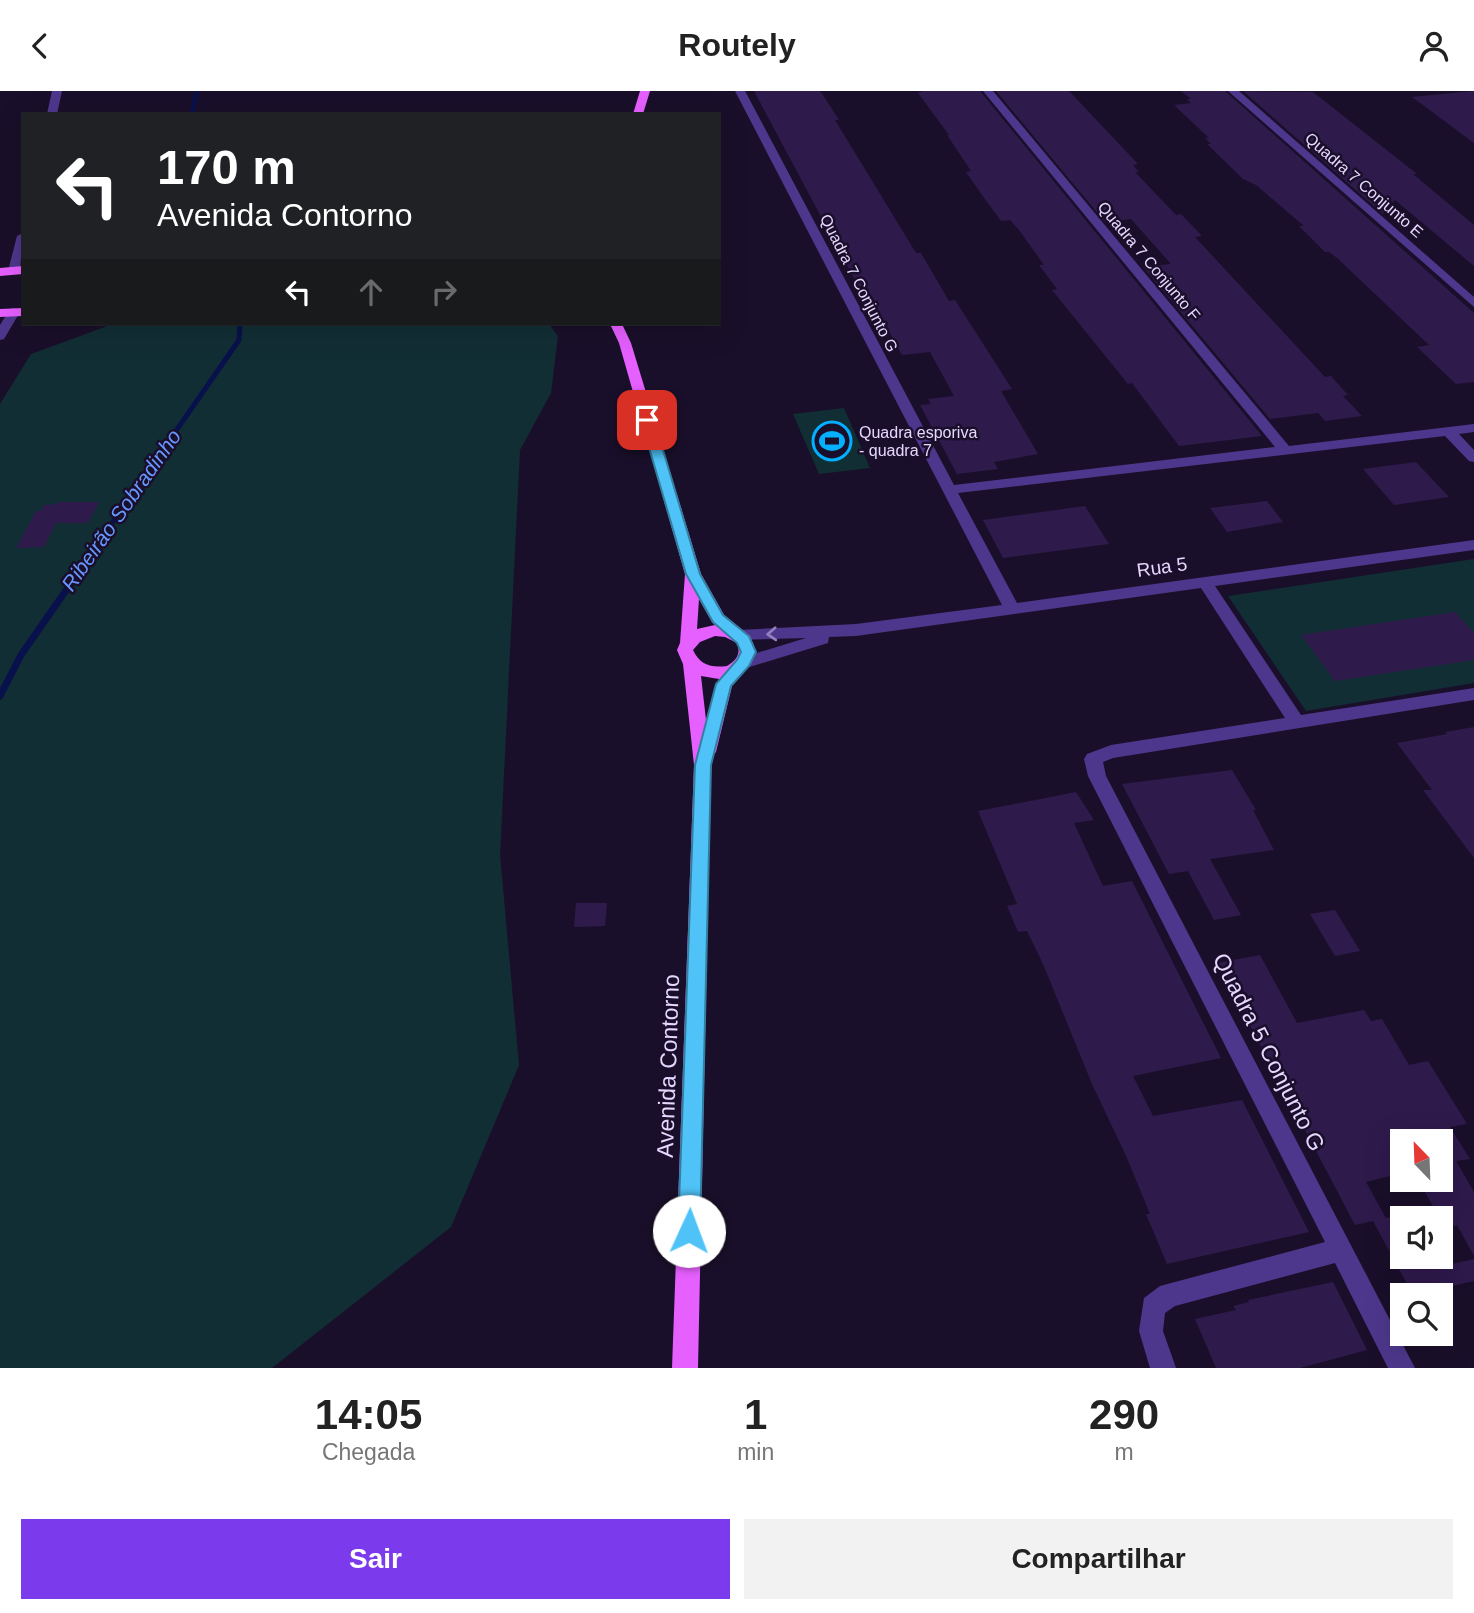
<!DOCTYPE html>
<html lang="pt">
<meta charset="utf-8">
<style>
body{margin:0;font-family:Arial,sans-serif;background:#f2f2f2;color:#222;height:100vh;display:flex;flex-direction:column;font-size:26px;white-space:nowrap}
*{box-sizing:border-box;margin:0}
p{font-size:23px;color:#767676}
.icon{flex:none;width:38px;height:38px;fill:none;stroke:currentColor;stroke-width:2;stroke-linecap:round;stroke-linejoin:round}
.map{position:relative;height:1277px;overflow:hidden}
.panel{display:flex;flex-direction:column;background:#fff;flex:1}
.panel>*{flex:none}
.top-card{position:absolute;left:21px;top:21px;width:700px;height:214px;border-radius:0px;box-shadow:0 7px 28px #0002;background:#202124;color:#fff;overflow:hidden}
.needle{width:46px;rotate:337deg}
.tools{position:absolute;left:1390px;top:1038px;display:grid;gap:14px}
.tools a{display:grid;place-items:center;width:63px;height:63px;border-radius:0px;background:#fff;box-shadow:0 7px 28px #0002;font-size:35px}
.pin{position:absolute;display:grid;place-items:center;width:60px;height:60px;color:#fff;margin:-30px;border-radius:14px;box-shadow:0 4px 10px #0006}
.me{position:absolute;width:77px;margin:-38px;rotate:2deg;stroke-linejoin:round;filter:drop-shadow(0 0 5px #0008)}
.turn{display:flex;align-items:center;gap:24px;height:147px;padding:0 21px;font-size:32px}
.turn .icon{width:91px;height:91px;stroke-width:2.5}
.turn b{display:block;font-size:49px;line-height:60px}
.lanes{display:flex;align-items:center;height:66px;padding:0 21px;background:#0003;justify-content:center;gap:35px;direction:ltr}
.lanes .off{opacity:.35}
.eta{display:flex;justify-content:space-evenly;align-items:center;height:119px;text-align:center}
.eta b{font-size:42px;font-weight:600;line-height:49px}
.button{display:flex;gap:14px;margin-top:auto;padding:14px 21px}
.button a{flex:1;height:80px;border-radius:0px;background:#7c3aed;color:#fff;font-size:28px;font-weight:600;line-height:80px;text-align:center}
.button a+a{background:#f2f2f2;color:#222}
header{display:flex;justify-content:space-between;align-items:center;height:91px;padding:0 21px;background:#fff;font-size:32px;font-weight:600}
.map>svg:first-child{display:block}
.green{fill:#122e35}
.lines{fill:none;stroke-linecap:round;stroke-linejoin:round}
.stream-far2{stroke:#08114b;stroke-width:4.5}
.stream-far1{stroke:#08114b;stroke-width:5}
.stream{stroke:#08114b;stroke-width:7}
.building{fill:#2f1a4c}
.minor{fill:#4d378c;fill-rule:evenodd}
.major{fill:#e65fff;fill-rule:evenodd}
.oneway{stroke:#917fc0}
.route{fill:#4fc3f7;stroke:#337fa1;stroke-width:2}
.labels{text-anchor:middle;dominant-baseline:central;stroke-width:5;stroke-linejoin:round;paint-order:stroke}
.far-street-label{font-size:16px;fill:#e5d8ff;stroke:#1a0f2a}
.far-poi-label{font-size:16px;fill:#e5d8ff;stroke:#1a0f2a;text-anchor:start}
.street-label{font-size:19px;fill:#e5d8ff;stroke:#1a0f2a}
.water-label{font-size:21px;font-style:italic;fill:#6697ff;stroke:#1a0f2a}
.near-street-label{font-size:23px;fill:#e5d8ff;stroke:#1a0f2a}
</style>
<header><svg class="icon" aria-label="back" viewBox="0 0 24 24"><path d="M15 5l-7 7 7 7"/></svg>Routely<svg class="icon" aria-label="person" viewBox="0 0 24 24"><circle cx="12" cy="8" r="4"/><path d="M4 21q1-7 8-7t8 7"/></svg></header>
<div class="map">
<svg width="1474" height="1277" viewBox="0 0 1474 1277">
<rect width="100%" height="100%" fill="#1a0f2a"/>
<path class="green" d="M113 233H549L558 245 551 302 520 359 500 764 519 974 451 1136 272 1277H0V313L31 263Z
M844 317 870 377 819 383 793 323Z
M1474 468V592L1306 620 1228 505Z"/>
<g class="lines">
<path class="stream-far2" d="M192 23 197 0"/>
<path class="stream-far1" d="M74 487 239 249 240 233"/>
<path class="stream" d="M0 605 21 564 76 485"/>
</g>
<path class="building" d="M754 0H820L823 4 839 29H835L916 162H921L949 210 955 209 1012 298 1001 300 1038 363 994 371 998 378 957 383 920 314 931 313 928 308 954 305 930 261 902 264 879 222 873 223Z
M923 0H980L1262 345 1179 355 1132 292 1128 293 1052 199 1057 198 1039 174H1044L1019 139 1010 129 1001 130 982 104 966 81 971 80 947 44H949L918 2Z
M996 0H1069L1138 73 1133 74 1139 81H1135L1176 124 1181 123 1202 145 1195 146 1325 286 1331 285 1348 304 1343 305 1362 325 1325 330 1318 322 1270 328 1143 176 1171 173 1131 128 1105 131Z
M1181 0H1225L1474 222V291L1456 293 1417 256 1429 254 1337 167 1329 161H1325L1299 135H1304L1256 94 1243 88 1207 53H1211L1205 47H1209L1174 14 1191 12 1187 8H1191Z
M1243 0 1313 1 1417 83H1413L1474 134V175L1395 109 1383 123Z
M1474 0V52L1412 6Z
M1416 371 1449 406 1394 414 1363 378Z
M1267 410 1283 431 1227 441 1210 417Z
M58 411H99L88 432H56L44 456 16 457 36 420H41L44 414 57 413Z
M1085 415 1109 453 1003 467 983 429Z
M1455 521 1474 542V569L1335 590 1301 544Z
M1474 636V767L1423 699H1432L1397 652 1447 643 1445 641Z
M1232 679 1256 719H1253L1274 759 1210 768 1241 824 1214 829 1188 780 1169 783 1122 693Z
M1076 701 1094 729 1074 732 1103 795 1132 790 1221 967 1133 985 1153 1025 1242 1009 1309 1141 1167 1173 1146 1123H1150L1127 1067 1092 993 1043 873 1027 840 1018 841 1007 815 1017 813 978 720Z
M576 812H607L605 835 574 836Z
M1335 819 1360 860 1335 865 1310 823Z
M1260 864 1297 932 1364 919 1371 930 1382 928 1409 974 1428 970 1467 1033 1450 1036 1470 1068 1456 1070 1474 1101V1165L1457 1134 1440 1138V1127L1417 1088H1440V1050H1402V1082L1366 1091 1386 1127 1402 1124V1166H1428L1435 1177 1474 1168V1190L1413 1204 1373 1130 1355 1134 1217 872Z
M1333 1191 1367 1259 1300 1277H1216L1195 1228 1236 1219 1233 1215 1249 1211 1248 1209Z"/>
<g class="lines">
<path class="minor" d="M52 0H62L57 23H47Z
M735 0H745L954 394 1275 356 983 0H993L1289 355 1474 333V341L1459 343 1474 359V371L1469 370 1445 345 958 402 1017 512 1474 449V459L1215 495 1301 624 1474 597V609L1113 667 1103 671 1106 685 1415 1277H1388L1335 1172 1175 1215 1165 1222 1163 1240 1176 1277H1150L1139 1240 1144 1207 1160 1195 1325 1151 1088 685 1084 668 1087 663 1111 654 1285 627 1201 497 856 545 829 546 828 552 743 578 735 572 737 568 806 547 732 549 730 545 732 541 738 539 856 533 1002 514Z
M1228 0H1239L1474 206V216Z
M23 142 20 180 10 183 8 180 17 145Z
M14 217 20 221 4 248 0 249V234L10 218Z"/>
<path class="major" d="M640 0H650L643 23H633Z
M23 175V183L0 185V177Z
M23 217V225L0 226V218Z
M610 233H622L631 252 701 483 724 524 750 545 756 560 751 573 732 595 716 661 711 666 698 1277H672L694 674 683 573 677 559 680 552 685 483 619 252ZM699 508 712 531 715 534 697 538ZM715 545 725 546 737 552C741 563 737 569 727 575 711 577 700 574 693 559L700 551ZM701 585 719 588 706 629Z"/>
</g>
<defs><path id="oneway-chevron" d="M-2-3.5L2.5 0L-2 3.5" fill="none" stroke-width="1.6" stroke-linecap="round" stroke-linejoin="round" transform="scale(1.75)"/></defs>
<use class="oneway" href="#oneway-chevron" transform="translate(772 543) rotate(177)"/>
<path class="route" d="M647 325 654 329 700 483 723 524 749 545 756 561 749 575 731 595 711 674 700 1140 696 1148 689 1151 681 1148 678 1140 695 674 716 593 737 569 741 561 737 552 713 531 686 483 641 329Z"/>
<defs>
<symbol id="stadium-ring" viewBox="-11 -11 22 22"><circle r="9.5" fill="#1a0f2a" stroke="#04afff" stroke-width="1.5"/><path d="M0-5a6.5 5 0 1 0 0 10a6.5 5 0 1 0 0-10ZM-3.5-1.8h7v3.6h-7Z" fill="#04afff"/></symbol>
</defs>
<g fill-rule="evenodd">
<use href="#stadium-ring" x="810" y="328" width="44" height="44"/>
</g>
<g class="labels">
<g class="far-street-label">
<text transform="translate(1364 94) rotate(41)">Quadra 7 Conjunto E</text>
<text transform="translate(1149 170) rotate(50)">Quadra 7 Conjunto F</text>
<text transform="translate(859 192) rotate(63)">Quadra 7 Conjunto G</text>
</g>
<g class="far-poi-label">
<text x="859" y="341">Quadra esporiva<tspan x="859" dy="18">- quadra 7</tspan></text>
</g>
<g class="street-label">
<text transform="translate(1162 476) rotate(-8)">Rua 5</text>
</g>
<g class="water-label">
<text transform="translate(121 419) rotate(-55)">Ribeirão Sobradinho</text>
</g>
<g class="near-street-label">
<text transform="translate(1269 961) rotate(63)">Quadra 5 Conjunto G</text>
<text transform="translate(668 975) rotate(-88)">Avenida Contorno</text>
</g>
</g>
</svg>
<div class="tools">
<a><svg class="needle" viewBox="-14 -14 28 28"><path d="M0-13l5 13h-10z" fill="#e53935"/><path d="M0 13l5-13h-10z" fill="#767676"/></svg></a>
<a><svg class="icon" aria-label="sound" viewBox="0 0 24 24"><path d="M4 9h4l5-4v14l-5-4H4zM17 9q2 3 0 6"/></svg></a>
<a><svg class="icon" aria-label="search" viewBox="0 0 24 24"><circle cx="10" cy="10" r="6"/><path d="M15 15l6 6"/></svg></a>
</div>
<div class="pin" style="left:647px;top:329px;background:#d93025"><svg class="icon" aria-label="arrive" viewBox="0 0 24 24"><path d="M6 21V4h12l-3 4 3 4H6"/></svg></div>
<svg class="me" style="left:689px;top:1140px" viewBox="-20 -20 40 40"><circle r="19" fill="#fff"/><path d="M0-13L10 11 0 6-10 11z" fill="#4fc3f7"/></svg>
<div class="top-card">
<div class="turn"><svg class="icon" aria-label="left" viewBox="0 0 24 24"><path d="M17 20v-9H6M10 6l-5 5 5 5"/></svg><div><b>170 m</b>Avenida Contorno</div></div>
<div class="lanes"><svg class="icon" aria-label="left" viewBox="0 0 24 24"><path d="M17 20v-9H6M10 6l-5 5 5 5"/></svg><svg class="icon off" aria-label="ahead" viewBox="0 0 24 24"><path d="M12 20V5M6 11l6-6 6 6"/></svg><svg class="icon off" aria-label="right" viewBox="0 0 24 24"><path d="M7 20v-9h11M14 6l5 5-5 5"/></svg></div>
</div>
</div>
<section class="panel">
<div class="eta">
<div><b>14:05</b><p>Chegada</p></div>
<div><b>1</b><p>min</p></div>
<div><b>290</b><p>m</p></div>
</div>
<div class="button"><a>Sair</a><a>Compartilhar</a></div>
</section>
